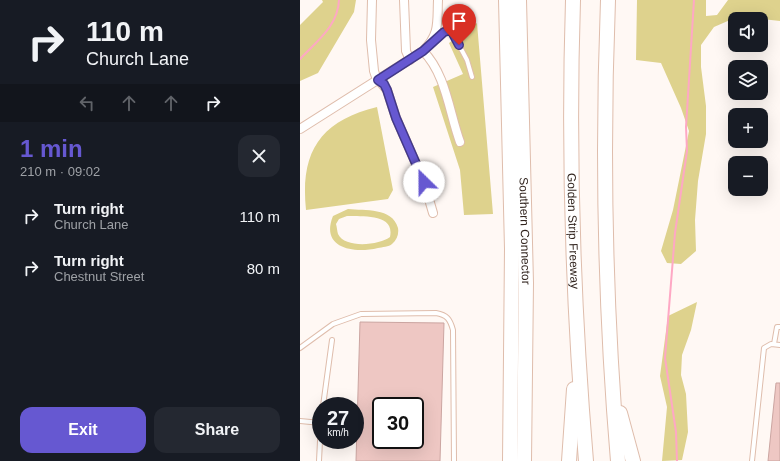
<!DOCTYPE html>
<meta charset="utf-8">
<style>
body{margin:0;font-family:Helvetica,sans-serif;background:#242831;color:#f1f3f6;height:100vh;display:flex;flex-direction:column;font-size:15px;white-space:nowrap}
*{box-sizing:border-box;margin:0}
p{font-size:13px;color:#9ea1a6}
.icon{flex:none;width:22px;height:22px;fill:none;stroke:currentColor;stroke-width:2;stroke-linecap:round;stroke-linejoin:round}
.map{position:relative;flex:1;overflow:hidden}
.panel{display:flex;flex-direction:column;background:#171b24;width:300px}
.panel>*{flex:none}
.hud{background:#171b24;color:#f1f3f6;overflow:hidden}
.fabs{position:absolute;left:428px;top:12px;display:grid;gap:8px}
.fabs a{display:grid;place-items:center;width:40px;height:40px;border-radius:8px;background:#171b24;box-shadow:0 4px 16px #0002;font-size:20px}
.speed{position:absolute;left:12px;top:397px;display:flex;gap:8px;font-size:20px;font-weight:700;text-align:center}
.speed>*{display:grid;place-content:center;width:52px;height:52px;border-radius:50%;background:#171b24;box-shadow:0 4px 16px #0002;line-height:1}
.speed small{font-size:10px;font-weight:400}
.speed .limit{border:2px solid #111;border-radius:6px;background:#fff;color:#111}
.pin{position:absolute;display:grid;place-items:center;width:34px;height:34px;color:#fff;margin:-41px -17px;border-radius:50% 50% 50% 0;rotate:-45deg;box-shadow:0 0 4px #0007}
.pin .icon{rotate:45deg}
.me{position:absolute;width:44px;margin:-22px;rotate:337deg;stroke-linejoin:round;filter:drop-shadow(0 0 3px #0008)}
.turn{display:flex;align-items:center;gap:14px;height:84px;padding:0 20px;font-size:18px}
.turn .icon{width:52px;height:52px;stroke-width:2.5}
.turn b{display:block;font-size:28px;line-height:34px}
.lanes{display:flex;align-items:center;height:38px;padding:0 20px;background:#0003;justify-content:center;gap:20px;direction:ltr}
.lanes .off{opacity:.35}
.round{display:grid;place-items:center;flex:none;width:42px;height:42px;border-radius:12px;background:#242831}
.summary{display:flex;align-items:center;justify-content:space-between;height:68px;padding:0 20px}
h1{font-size:24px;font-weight:700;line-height:30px;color:#6658d1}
.cta{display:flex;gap:8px;margin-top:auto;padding:8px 20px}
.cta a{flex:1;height:46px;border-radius:12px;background:#6658d1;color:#fff;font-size:16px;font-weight:700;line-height:46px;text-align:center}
.cta a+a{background:#242831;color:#f1f3f6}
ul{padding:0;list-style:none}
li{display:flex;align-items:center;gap:12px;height:52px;padding:0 20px}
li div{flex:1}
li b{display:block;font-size:15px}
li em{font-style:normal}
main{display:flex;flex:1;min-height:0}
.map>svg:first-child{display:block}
.green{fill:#ded28d;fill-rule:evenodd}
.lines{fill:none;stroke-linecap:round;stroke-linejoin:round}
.stream{stroke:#fea8c4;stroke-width:2}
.building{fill:#eec7c3;stroke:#cba5a1;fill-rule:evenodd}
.lane-casing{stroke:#dfbdac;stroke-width:6}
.street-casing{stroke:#dfbdac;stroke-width:10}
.highway-casing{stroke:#dfbdac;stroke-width:16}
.lane{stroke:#fff;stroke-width:4}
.street{stroke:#fff;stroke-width:8}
.highway{stroke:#fff;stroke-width:14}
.route-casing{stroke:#423988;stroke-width:10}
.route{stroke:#6658d1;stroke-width:7}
.labels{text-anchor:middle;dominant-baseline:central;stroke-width:4;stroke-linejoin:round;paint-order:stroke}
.street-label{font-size:12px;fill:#32251f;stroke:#fff}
</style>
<main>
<section class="panel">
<div class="hud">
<div class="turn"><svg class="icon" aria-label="right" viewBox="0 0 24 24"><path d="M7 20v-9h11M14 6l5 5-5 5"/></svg><div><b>110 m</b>Church Lane</div></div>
<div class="lanes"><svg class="icon off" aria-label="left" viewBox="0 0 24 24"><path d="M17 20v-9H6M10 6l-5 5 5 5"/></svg><svg class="icon off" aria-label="ahead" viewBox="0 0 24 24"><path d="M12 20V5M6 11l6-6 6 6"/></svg><svg class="icon off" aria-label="ahead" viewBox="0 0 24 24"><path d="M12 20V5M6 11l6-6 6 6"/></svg><svg class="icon" aria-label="right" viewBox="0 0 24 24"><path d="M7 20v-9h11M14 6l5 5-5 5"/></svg></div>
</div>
<div class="summary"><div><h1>1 min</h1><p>210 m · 09:02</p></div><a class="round"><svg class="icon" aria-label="close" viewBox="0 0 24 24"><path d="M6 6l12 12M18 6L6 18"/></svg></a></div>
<ul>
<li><svg class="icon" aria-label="right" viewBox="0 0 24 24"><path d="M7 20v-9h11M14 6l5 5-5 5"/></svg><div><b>Turn right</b><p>Church Lane</p></div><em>110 m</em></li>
<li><svg class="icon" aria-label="right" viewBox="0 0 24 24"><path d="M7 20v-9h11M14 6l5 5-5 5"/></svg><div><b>Turn right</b><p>Chestnut Street</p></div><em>80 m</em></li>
</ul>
<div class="cta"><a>Exit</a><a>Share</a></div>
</section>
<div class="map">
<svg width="480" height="461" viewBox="0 0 480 461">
<rect width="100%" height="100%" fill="#fff8f4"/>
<path class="green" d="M22 0H56L54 12 18 73 0 81V25L23 2Z
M337 0H406V16L417 15 428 0H480V21L461 19 430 20 414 27 401 45V67L406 106V134L398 181 395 220 396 251 381 264 367 263 361 251 373 210 389 131 381 108 361 63 336 60Z
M177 23 193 214 164 215 160 170 133 87 163 74 149 43Z
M77 107 93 190 88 199 6 210C0 152 20 121 77 107Z
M48 209C65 211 92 207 98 228 99 234 97 240 92 244 89 247 82 247 78 248 53 254 20 248 33 216ZM47 216C63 217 95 213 90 237 80 245 45 249 38 234 37 231 37 227 36 224L39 219Z
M397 302 391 330 382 355 381 375 386 394 388 432 382 460 362 461 367 407 360 376 368 316Z"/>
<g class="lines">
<path class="stream" d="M0 59C17 41 38 26 39 0
M377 461 376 432 365 358 375 233 387 151 386 127 394 0"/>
</g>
<path class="building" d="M60 322 144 323 140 461H56ZM81 406H115V440H81Z
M476 383H480V461H468Z"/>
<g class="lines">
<defs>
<path id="lane" d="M134 40 144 32 151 30 167 60 172 77
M474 344 477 327H480
M0 348 33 324 61 314 136 313C147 315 150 319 153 330L154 461
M23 406 32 340
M0 421 21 423
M19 461 21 421
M452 461 464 348 471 344 480 345"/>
<path id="street" d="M72 0 71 40 74 71 76 77 87 90 96 118 124 182 133 213
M104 0 106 51 110 60
M123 51C146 74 149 112 160 142
M0 129 123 51C140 34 137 23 138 0"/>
<g id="highway">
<path d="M206 0 212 249 210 461"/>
<path id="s1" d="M219 0 226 283 224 461"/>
<path id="s2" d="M273 0C268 154 273 307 286 461"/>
<path d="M308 0C302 153 305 308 318 461"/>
<path d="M320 413 333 461"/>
<path d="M269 461 274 389"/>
</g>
</defs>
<use href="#lane" class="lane-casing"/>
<use href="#street" class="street-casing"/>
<use href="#highway" class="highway-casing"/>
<use href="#lane" class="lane"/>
<use href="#street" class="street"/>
<use href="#highway" class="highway"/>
</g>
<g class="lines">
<defs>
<path id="route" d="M124 182 96 118 87 90 84 84 78 80 123 51 144 32 151 30 159 45"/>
</defs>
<use href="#route" class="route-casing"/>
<use href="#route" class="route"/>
</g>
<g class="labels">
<g class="street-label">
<text stroke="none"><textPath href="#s1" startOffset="231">Southern Connector</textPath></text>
<text stroke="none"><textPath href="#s2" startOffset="231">Golden Strip Freeway</textPath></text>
</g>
</g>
</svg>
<div class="fabs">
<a><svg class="icon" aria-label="sound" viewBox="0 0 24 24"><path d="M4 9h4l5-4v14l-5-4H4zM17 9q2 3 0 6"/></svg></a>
<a><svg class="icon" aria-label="layers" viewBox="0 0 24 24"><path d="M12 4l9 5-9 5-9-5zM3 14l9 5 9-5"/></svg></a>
<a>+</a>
<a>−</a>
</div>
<div class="speed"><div>27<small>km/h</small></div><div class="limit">30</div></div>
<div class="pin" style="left:159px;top:45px;background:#d93025"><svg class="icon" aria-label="arrive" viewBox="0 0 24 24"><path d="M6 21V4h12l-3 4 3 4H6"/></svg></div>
<svg class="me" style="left:124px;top:182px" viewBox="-20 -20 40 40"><circle r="19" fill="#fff"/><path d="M0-13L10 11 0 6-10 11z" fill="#6658d1"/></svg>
</div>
</main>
